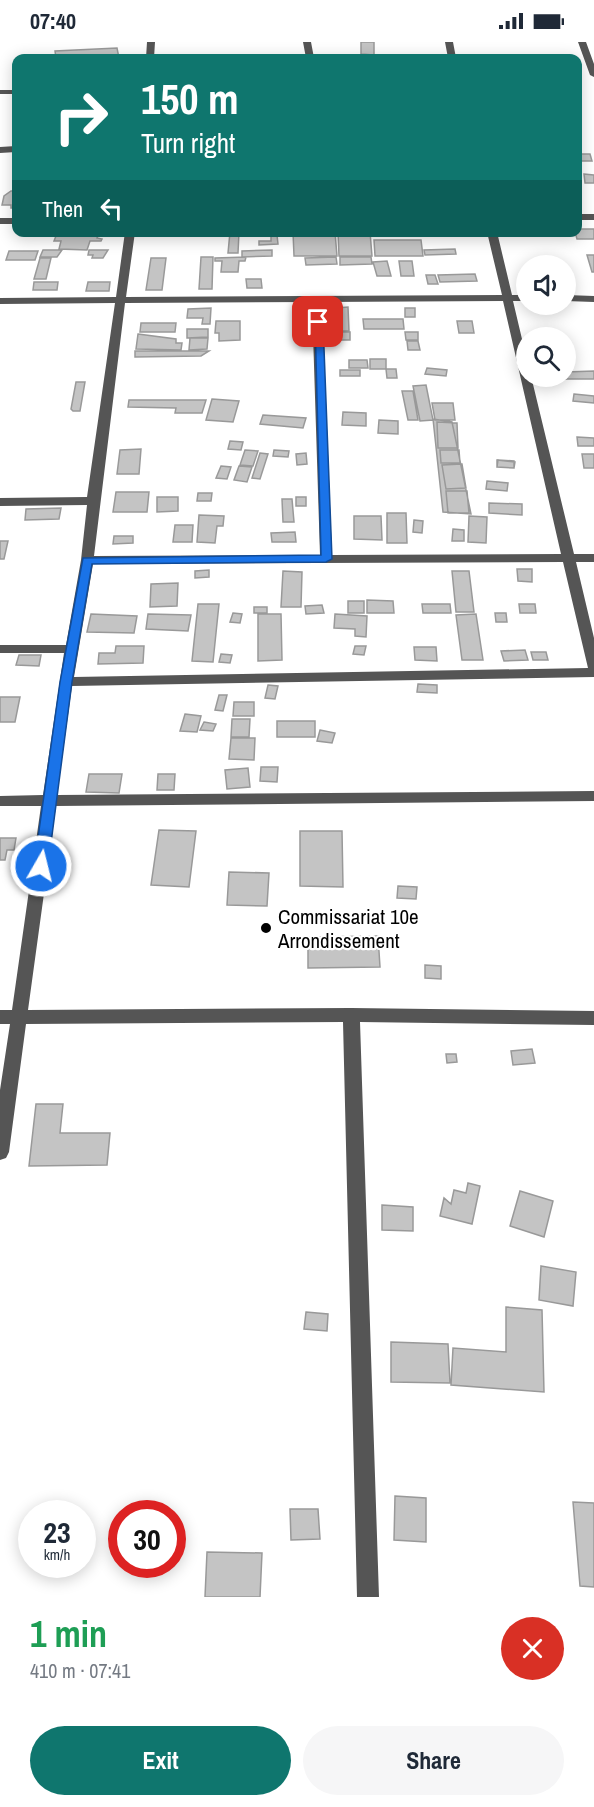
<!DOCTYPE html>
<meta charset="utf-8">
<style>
body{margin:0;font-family:"Archivo Narrow",sans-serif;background:#f6f6f7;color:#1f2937;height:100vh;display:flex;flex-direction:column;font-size:22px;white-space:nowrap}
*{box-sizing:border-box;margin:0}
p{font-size:20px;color:#747a83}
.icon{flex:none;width:33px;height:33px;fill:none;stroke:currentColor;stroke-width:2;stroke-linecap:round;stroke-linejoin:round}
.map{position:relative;height:1555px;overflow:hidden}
.drawer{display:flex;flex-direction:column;background:#fff;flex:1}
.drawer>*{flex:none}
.banner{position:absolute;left:12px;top:12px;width:570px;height:183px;border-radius:12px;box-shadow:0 3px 15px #0003;background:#0f766e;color:#fff;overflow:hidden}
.tools{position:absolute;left:516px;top:213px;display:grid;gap:12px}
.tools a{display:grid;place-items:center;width:60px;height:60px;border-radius:50%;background:#fff;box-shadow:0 3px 15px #0003;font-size:30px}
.speed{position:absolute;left:18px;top:1458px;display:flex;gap:12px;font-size:30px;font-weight:700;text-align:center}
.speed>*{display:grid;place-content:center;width:78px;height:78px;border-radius:50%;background:#fff;box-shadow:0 3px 15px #0003;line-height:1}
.speed small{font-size:15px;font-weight:400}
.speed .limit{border:9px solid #d22;background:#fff;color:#111}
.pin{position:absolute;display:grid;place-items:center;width:51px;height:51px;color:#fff;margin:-26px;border-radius:12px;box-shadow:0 3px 9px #0006}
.me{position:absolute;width:66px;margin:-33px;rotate:8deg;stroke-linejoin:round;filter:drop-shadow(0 0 4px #0008)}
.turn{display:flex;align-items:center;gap:21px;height:126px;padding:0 30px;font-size:27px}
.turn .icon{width:78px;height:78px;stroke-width:2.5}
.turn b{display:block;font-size:42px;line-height:51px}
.then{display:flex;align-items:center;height:57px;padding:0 30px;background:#0003;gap:12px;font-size:22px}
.round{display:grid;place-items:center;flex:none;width:63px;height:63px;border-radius:32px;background:#f6f6f7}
.head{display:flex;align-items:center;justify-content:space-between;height:102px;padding:0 30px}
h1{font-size:36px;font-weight:700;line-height:45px;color:#1e9e55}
.button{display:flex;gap:12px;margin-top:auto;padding:12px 30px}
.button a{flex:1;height:69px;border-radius:36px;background:#0f766e;color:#fff;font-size:24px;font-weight:700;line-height:69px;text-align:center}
.button a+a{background:#f6f6f7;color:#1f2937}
.status{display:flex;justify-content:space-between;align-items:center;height:42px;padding:0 30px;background:#fff;direction:ltr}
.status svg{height:16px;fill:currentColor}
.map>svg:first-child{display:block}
.building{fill:#c4c4c4;stroke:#999;stroke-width:1.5}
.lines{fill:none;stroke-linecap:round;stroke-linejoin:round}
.minor{fill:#555;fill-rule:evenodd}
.route{fill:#1a73e8;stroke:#114b97;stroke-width:1.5}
.poi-dot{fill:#000;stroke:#fff;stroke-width:2}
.labels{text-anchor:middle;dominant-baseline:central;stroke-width:4.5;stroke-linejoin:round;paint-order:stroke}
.poi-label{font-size:21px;fill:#000;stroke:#fff;text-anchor:start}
</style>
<div class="status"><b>07:40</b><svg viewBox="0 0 49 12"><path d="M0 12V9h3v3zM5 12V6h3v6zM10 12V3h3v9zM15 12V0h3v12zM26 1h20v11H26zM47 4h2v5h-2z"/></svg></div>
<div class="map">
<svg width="594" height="1555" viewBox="0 0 594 1555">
<rect width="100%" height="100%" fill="#fff"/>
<path class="building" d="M361 0H374V13L361 12Z
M117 6 119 16H56L55 9Z
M578 112H590L592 119H578Z
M584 132 594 133V141H585Z
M11 149H16V166H11V163H2L4 154Z
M578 187H594V197H577L575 190H578Z
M230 190H239L238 211H228Z
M293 190H335L337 214H294Z
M338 190H370L372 214H339Z
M61 191H94V193H98L97 196 102 197 101 199H90L87 208 59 207 61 199H54L56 194H60Z
M277 193 278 202 259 203V199H271V194Z
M374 198H421L423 214H375Z
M455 207 456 212 425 213 424 208Z
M43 208H62L57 215H40Z
M89 208H108L103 216H92L93 213H88Z
M272 208V214L242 215V209Z
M9 209H38L35 218H6Z
M587 213H594V230H592Z
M201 215H213L212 247H199Z
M246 215 245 219H239L238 230H221L222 219H215V216Z
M336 215 337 222 306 223 305 216Z
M340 215H371L372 222 340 223Z
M40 216H51L46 237H34Z
M151 216H166L162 248H146Z
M387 219 391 234H377L373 220Z
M399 219H412L414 234H401Z
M475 232 477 239 440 240 438 233Z
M426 233H435L438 242H428Z
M246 237H261L262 246H247Z
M34 240H58L57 248H33Z
M88 240H110L109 249H86Z
M348 265 349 289H337L336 266Z
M211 266 210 282H202L203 276H187L188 267Z
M405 266H415V275H405Z
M363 277H403L404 287H364Z
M216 279H240V298L219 299V291H215Z
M457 279H472L474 291H459Z
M141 281H176L175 290H140Z
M187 287H208V295L187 296Z
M337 290H350V298H337Z
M405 290H418V298H406Z
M138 292 176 297V301H182L181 308 136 307Z
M190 296H208L207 307 189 308Z
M407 299H418L420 308H408Z
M135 309H209L201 314 135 315Z
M370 317H386V327H370Z
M349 318H367L368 326H349Z
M427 326 447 328 446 334 425 332Z
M386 327H396L397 336H387Z
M340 328H360V334H340Z
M594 329V337H566L565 334 566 330Z
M76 340H85L80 369H73L71 367Z
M426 343 433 378 420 379 413 344Z
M402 349H413L418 378H408Z
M574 352 594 354V361L573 359Z
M212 357 239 359 233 380 206 378Z
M129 358H206L202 371H175L176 366 128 365Z
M432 361H453L455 378H435Z
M343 370 366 371V384L342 383Z
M263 373 306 376 303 386 260 382Z
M433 377 452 380 471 472 443 470Z
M379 378 398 379V392L378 391Z
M437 380 457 381 458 406H438Z
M577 395 594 396V404H578Z
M230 399 243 400 241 408 228 407Z
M141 407 139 432H117L120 408Z
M245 408 258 409 253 424 240 423Z
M274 408 289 409 288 415 273 414Z
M440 408H459L460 421H441Z
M260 411 268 412 260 437 252 436Z
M306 411 307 422 297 423 296 412Z
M582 412H594V426H584Z
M497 418 515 420 514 426 497 425Z
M498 418 514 419V426L497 425Z
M462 422 466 446 446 447 442 423Z
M221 424 231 425 227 437 216 436Z
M239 424 252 425 247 440 234 438Z
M487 439 508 441 507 449 486 447Z
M446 449H467L469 471H448Z
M116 450H149L147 470H113Z
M198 451H212L211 459H197Z
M157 455H178V469L157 470Z
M296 455H306V464H296Z
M282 457H292L294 480H283Z
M489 461 522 462V473L489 471Z
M61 466 59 477 25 478 26 467Z
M387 471H406L407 501H387Z
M199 473 224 474 223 484H217L215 501 197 500Z
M354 474H381L382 498 354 497Z
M469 474 487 475 486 501 468 500Z
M414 478 423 479 422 491 413 490Z
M175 483H193L192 500H173Z
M453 487 464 488V499H452Z
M295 490 296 500H272L271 491Z
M114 494H133V501L113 502Z
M0 499H8L4 517H0Z
M517 527H532V540L518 539Z
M209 528V535L195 536V529Z
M283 529 302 530 301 565H281Z
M452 529H469L474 570H456Z
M178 541 177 564 150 565 151 542Z
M367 558 393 559 394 571H367Z
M348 559H364V571H348Z
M198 562H219L213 620 192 619Z
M422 562H450L451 571H423Z
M519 562H535L536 571H520Z
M322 563 324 571 306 572 305 564Z
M254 565H267V571H254Z
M233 571 242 572 240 581 230 580Z
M495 571H506L507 580H496Z
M91 572 137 574 134 591 87 590Z
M148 572 191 573 188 589 146 587Z
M258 572H281L282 618 258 619Z
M335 572 367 574 366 595 355 594V587L334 586Z
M476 572 483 618H462L456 573Z
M116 604H144L143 621 98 622 99 611H115Z
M355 604H366L364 613 353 612Z
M414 605H436L437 619 415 618Z
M525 608 528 618 504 619 501 609Z
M531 610H546L548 618H533Z
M221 612 232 613 230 621 219 620Z
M19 613H41L39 624 16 623Z
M418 642 437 643V651L417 650Z
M268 643 278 644 275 657 265 656Z
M219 653H227L223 669 215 668Z
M0 655H20L15 680H0Z
M234 660H254V674H233Z
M185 672 201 674 197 690 180 689Z
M232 677H250L249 695H231Z
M277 679H315V695H277Z
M204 680 216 682 213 689 200 688Z
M320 688 335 691 332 701 317 699Z
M231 696H255L254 718 229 717Z
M261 725H278L277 740 260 739Z
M248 726 250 745 227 747 225 728Z
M89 732H122L119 751 86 750Z
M158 732H175L174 748H157Z
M159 788 196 789 189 845 151 843Z
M300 789H342L343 845 300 844Z
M0 796H16L14 808H7L5 818H0Z
M229 830 269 831 267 864 227 863Z
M398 844 417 845 416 857 397 856Z
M378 894 380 925 308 926V895Z
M425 923 441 924V937L425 936Z
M532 1007 535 1021 513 1023 511 1009Z
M446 1012H456L457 1020 447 1021Z
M36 1062H63L60 1091H110L107 1123 29 1124Z
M468 1141 480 1144 472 1182 440 1174 444 1156 451 1162 454 1148 466 1151Z
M520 1149 553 1159 544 1195 510 1184Z
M382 1163 413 1165V1189L382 1188Z
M541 1224 576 1230 573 1264 539 1258Z
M506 1265 542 1268 544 1350 451 1343 453 1306 506 1310Z
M306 1270 328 1272 327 1289 304 1287Z
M391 1300 448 1302 450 1341 391 1340Z
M395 1454 426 1456V1500L394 1498Z
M573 1460 594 1461V1545L580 1544Z
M290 1467H318L320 1497 291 1498Z
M207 1510 262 1511 260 1555H205Z"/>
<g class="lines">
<path class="minor" d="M147 0H155L154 16H146Z
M303 0H311L314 16H306Z
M445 0H453L456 16H448Z
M578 0H586L594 22V35L590 33Z
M0 48H16V52H0Z
M16 104V110L0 111V105Z
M578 172H594V178H578Z
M0 176H16V182H0Z
M125 190H135L126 255 502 253 487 190H497L512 253H526V259H513L526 314V334H531L574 512H594V520H576L594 596V635L72 644 57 753 594 749V759L56 764 28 968 351 966 594 969V983L360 980 379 1555H357L343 980 26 982 9 1110 6 1116 0 1118V1048L10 982H0V968H12L41 764H0V754L43 753 64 611H0V603H66L81 518 87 463 0 464V456L87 455 115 261 0 262V256L116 255ZM503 259 561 512 332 513 322 260ZM312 260 320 513 94 514 125 261ZM563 520 588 626 74 635 93 522Z
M566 253 594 254V260L566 259Z"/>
</g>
<path class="route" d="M315 278 323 280 332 517 326 520 92 522 72 640 48 824 46 828H36L34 824 60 640 83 516 321 513Z"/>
<circle class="poi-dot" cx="266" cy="886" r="6"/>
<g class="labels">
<g class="poi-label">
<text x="278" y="874">Commissariat 10e<tspan x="278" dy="24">Arrondissement</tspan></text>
</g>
</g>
</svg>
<div class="tools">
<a><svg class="icon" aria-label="sound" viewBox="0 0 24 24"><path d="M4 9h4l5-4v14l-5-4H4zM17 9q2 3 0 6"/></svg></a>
<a><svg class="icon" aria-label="search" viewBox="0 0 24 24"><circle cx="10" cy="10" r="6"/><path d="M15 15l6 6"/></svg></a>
</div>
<div class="speed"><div>23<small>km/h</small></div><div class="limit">30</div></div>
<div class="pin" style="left:318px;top:280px;background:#d93025"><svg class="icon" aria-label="arrive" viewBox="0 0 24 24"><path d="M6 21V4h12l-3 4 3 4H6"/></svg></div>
<svg class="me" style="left:41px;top:824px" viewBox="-20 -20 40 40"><circle r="17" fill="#1a73e8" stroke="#fff" stroke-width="3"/><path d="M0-11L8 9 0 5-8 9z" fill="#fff"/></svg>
<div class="banner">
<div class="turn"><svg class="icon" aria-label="right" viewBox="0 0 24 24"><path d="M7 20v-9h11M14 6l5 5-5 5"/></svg><div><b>150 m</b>Turn right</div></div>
<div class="then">Then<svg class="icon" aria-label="left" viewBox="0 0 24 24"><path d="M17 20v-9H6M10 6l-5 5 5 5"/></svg></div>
</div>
</div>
<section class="drawer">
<div class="head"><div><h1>1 min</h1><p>410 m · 07:41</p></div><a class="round" style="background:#d93025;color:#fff"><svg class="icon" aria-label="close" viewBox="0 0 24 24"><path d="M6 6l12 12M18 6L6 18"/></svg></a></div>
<div class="button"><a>Exit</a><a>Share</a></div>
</section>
